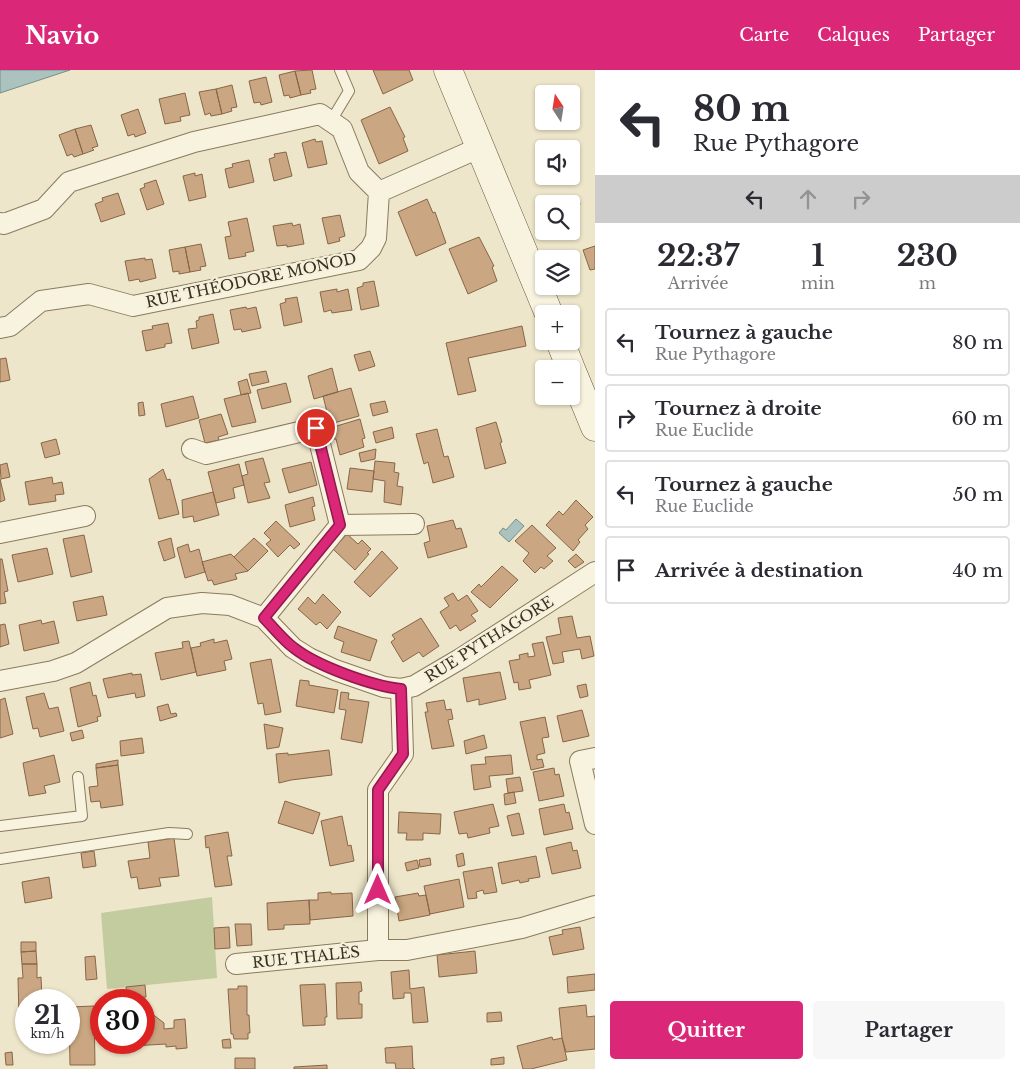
<!DOCTYPE html>
<html lang="fr">
<meta charset="utf-8">
<style>
body{margin:0;font-family:"Libre Baskerville",serif;background:#f7f7f7;color:#2b2b33;height:100vh;display:flex;flex-direction:column;font-size:19px;white-space:nowrap}
*{box-sizing:border-box;margin:0}
p{font-size:16px;color:#7c7c81}
.icon{flex:none;width:28px;height:28px;fill:none;stroke:currentColor;stroke-width:2;stroke-linecap:round;stroke-linejoin:round}
.map{position:relative;flex:1;overflow:hidden}
.drawer{display:flex;flex-direction:column;background:#fff;width:425px}
.drawer>*{flex:none}
.banner{background:#fff;color:#2b2b33;overflow:hidden}
.needle{width:32px;rotate:348deg}
.buttons{position:absolute;left:535px;top:15px;display:grid;gap:10px}
.buttons a{display:grid;place-items:center;width:45px;height:45px;border-radius:5px;background:#fff;box-shadow:0 1px 4px #0004;font-size:25px}
.speed{position:absolute;left:15px;top:919px;display:flex;gap:10px;font-size:25px;font-weight:700;text-align:center}
.speed>*{display:grid;place-content:center;width:65px;height:65px;border-radius:50%;background:#fff;box-shadow:0 1px 4px #0004;line-height:1}
.speed small{font-size:12px;font-weight:400}
.speed .limit{border:8px solid #d22;background:#fff;color:#111}
.pin{position:absolute;display:grid;place-items:center;width:42px;height:42px;color:#fff;margin:-21px;border:2px solid #fff;border-radius:50%;box-shadow:0 1px 5px #0007}
.me{position:absolute;width:55px;margin:-28px;rotate:0deg;stroke-linejoin:round;filter:drop-shadow(0 0 4px #0008)}
.turn{display:flex;align-items:center;gap:18px;height:105px;padding:0 15px;font-size:22px}
.turn .icon{width:65px;height:65px;stroke-width:2.5}
.turn b{display:block;font-size:35px;line-height:42px}
.lanes{display:flex;align-items:center;height:48px;padding:0 15px;background:#0003;justify-content:center;gap:25px;direction:ltr}
.lanes .off{opacity:.35}
.eta{display:flex;justify-content:space-evenly;align-items:center;height:85px;text-align:center}
.eta b{font-size:30px;font-weight:700;line-height:35px}
.primary-button{display:flex;gap:10px;margin-top:auto;padding:10px 15px}
.primary-button a{flex:1;height:58px;border-radius:5px;background:#db2777;color:#fff;font-size:20px;font-weight:700;line-height:58px;text-align:center}
.primary-button a+a{background:#f7f7f7;color:#2b2b33}
ul{padding:0;list-style:none}
li{display:flex;align-items:center;gap:15px;height:68px;margin:0 10px 8px;padding:0 5px;border:2px solid #e1e1e2;border-radius:5px}
li div{flex:1}
li b{display:block;font-size:19px}
li em{font-style:normal}
header{display:flex;align-items:center;gap:30px;box-sizing:border-box;height:70px;padding:0 25px;background:#db2777;color:#fff}
header strong{font-size:24px}
nav{display:flex;gap:28px;margin-inline-start:auto;font-size:18px}
main{display:flex;flex:1;min-height:0}
.map>svg:first-child{display:block}
.green{fill:#c2cc9e}
.water{fill:#abc2be;stroke:#71918c}
.building{fill:#caa782;stroke:#886646}
.lines{fill:none;stroke-linecap:round;stroke-linejoin:round}
.service-casing{stroke:#8a7a5f;stroke-width:12}
.minor-casing{stroke:#8a7a5f;stroke-width:22}
.secondary-casing{stroke:#6c5b42;stroke-width:29}
.service{stroke:#f8f3de;stroke-width:10}
.minor{stroke:#f8f3de;stroke-width:20}
.secondary{stroke:#f8f3de;stroke-width:28}
.route-casing{stroke:#8e194d;stroke-width:12}
.route{stroke:#db2777;stroke-width:9}
.labels{text-anchor:middle;dominant-baseline:central;stroke-width:4.5;stroke-linejoin:round;paint-order:stroke}
.street-label{font-size:15px;fill:#3b3022;stroke:#f5f0da}
</style>
<header>
<strong>Navio</strong>
<nav><a>Carte</a><a>Calques</a><a>Partager</a></nav>
</header>
<main>
<div class="map">
<svg width="595" height="999" viewBox="0 0 595 999">
<rect width="100%" height="100%" fill="#ede6ca"/>
<path class="green" d="M212 827 217 908 107 919 101 843Z"/>
<path class="water" d="M0 0H70L0 23Z
M516 449 524 456 509 472 499 463 503 458 506 460Z"/>
<path class="building" d="M312 0 316 19 310 20 311 23 301 25 295 1Z
M373 0H409L413 10 383 24Z
M295 1 301 25 290 28 289 25 284 26 279 5Z
M266 7 272 32 261 35 260 32 254 33 249 11Z
M232 15 237 37 231 38 232 41 222 44 216 19Z
M216 19 222 44 211 46 210 43 205 45 199 22Z
M185 23 190 45 180 47 181 51 165 54 159 29Z
M390 37 405 67 403 68 408 81 379 94 361 50Z
M138 39 146 63 135 67 134 64 128 66 121 45Z
M91 55 98 76 92 78 94 80 83 84 75 59Z
M75 59 83 84 74 87 72 84 67 86 59 65Z
M315 69 316 72 322 71 327 94 308 98 302 73Z
M286 82 292 106 274 111 269 89 275 87 274 84Z
M249 90 254 112 229 118 225 99 233 97 232 94Z
M195 103V106L202 104 206 127 189 131 183 106Z
M156 110 164 134 147 140 140 119 145 117 144 114Z
M118 123 125 144 101 152 95 134 103 131 102 128Z
M563 128 580 133 574 157H571V134H562Z
M427 129 433 143 435 142 446 173 416 186 398 142Z
M340 145 345 166 339 168 340 171 328 174 322 148Z
M247 148 254 181 245 183 246 186 229 189 225 167 231 166 228 152Z
M292 153 293 156 300 154 304 174 287 177V175L277 176 273 156Z
M479 167 494 196 492 197 497 211 468 224 449 179Z
M201 174 206 196 200 197 201 200 190 202 185 177Z
M595 176V199L590 200 583 180Z
M185 177 190 202 179 204V201L173 202 169 180Z
M145 188V190L152 189 156 208 140 212 139 209 129 211 125 191Z
M374 211 379 236 361 240 357 218 363 216V213Z
M337 219V222L348 219 352 240 332 243 331 240 324 242 320 222Z
M297 227 302 252 284 256 280 234 286 232 285 229Z
M246 237 247 239 256 237 261 258 242 262 241 259 234 260 230 240Z
M213 244 219 273 192 279 188 259 197 258 196 251 199 250V247Z
M168 253 172 273 165 274V277L146 281 142 261 153 259 152 256Z
M522 256 526 276 468 288 476 321 458 325 446 273Z
M370 281 375 296 359 301 354 285Z
M6 288 10 310 0 312V289Z
M332 298 338 322 314 329 308 306Z
M266 301 269 312 252 316 249 304Z
M247 309 251 323 241 325 238 312Z
M286 313 291 332 262 339 257 320Z
M351 318 359 346 330 354 323 326Z
M248 323 256 352 232 357 224 329Z
M193 326 199 348 166 357 161 334Z
M385 331 388 342 373 346 370 334Z
M143 332 145 345 139 346 138 333Z
M221 344 228 364 218 367 219 370 205 373 199 350Z
M360 349 365 368 362 369 364 377 340 385 336 369H333L330 358Z
M496 352 502 372 500 373 506 393 485 399 476 358Z
M392 357 394 368 376 373 373 362Z
M437 359 444 387 448 386 454 407 433 413 428 392 424 394 416 364Z
M56 369 60 384 45 388 41 373Z
M376 379 375 389 361 392 359 383Z
M263 388 270 412 264 413 270 428 248 433 242 406 248 404 245 392Z
M375 391 395 393 394 402 399 403 397 416 403 417 401 435 384 432 385 411 373 409Z
M311 392 317 415 289 423 282 399Z
M7 393 10 407 1 409 0 395Z
M239 394 244 415 233 418 235 428 216 433 208 402Z
M350 398 374 401 372 422 347 419Z
M163 399 167 410 170 409 179 444 159 449 149 409Z
M52 407 53 414 62 412 64 424 55 425 56 431 29 435 25 412Z
M0 409 5 430 0 432Z
M213 422 219 445 194 452 193 446 183 448 182 430Z
M313 427 315 436 312 437 315 450 290 457 285 435Z
M576 430 593 447 585 455 588 459 578 470 580 472 573 481 546 455 559 441 563 445Z
M453 450 456 459 461 458 467 477 428 488 424 473 430 471 427 456Z
M276 451 300 474 294 479 290 475 278 487 266 474 271 470 264 463Z
M532 455 556 478 547 486 553 491 544 499 541 497 535 503 523 491 529 483 515 471Z
M347 464 358 474 362 470 371 479 367 483 369 484 355 500 333 479Z
M84 465 92 502 71 507 63 469Z
M171 468 175 487 164 491 158 472Z
M254 468 268 481 248 501 234 487Z
M188 474 190 482 199 479 205 502 185 508 177 478Z
M47 478 53 504 18 512 12 485Z
M382 481 398 498 370 527 354 512Z
M231 484 248 501 235 504 237 509 214 515 212 510 208 511 202 492Z
M576 484 584 492 575 498 568 491Z
M0 489H2L8 521 4 522 6 533 0 534Z
M502 496 518 510 490 538 471 522 479 514 481 517Z
M453 523 458 531 467 525 478 541 471 545 476 551 460 561 456 555 450 559 440 542 449 536 444 528Z
M323 524 341 542 327 559 320 552 316 555 298 539 308 527 315 534Z
M103 526 107 545 77 551 73 532Z
M572 546 577 568 590 566 594 586 582 589 580 579 562 582 564 592 553 594 546 567 561 564 558 548Z
M421 548 439 576 423 587 419 582 403 592 391 572 395 569 392 565Z
M41 550 42 554 54 551 59 573 24 581 19 555Z
M5 554 9 574 0 577V555Z
M338 556 377 570 370 591 341 582 344 572 334 568Z
M214 569V573L227 570 232 589 224 591 226 600 197 606 191 578 201 576 200 573Z
M189 571 196 602 161 610 155 583 183 578 182 572Z
M543 572 551 605 529 610 531 618 519 620 518 612 514 613 509 591 520 589 519 585 528 583V587L535 586 532 574Z
M271 589 281 642 265 645 263 633 258 634 250 593Z
M500 602 506 629 479 635V629L467 632 463 608Z
M132 603V605L141 604 145 626 136 628 135 623 108 628 103 609Z
M300 610 309 611V615L338 620 334 643 296 636Z
M90 612 93 626 96 625 101 646 97 647 98 651 78 657 70 618Z
M586 614 588 626 580 628 577 616Z
M341 622 349 623 348 629 369 632 362 673 341 669 346 640 339 639Z
M44 623 49 639 58 637 64 661 40 667 38 658 33 659 26 627Z
M5 628 13 664 0 668V630Z
M444 630 446 640 451 639 453 649 448 650 454 676 432 679 425 642H428L426 633Z
M168 634 171 644 176 643 177 646 160 651 157 637Z
M582 640 589 666 563 672 557 646Z
M545 647 549 667 542 668 545 683 537 685V690L542 689 544 697 531 700 520 652Z
M264 654 283 658 279 677 267 679Z
M82 660 84 668 72 671 70 663Z
M484 665 487 678 466 684 464 671Z
M142 668 144 683 121 686 120 671Z
M329 680 332 705 291 710 279 713 276 684 288 683V685Z
M54 685 60 712 44 716 46 723 29 726 23 693Z
M511 685 513 704 489 706 491 717 474 720 471 695 486 694 485 687Z
M118 690V695L96 698V694Z
M118 695 123 735 101 738 100 731 91 732 89 717 98 716 96 698Z
M554 698 555 705 559 704 564 726 539 731 533 702Z
M520 707 523 721 508 723 506 709Z
M514 722 516 733 505 735 504 724Z
M285 731 320 743 313 764 278 753Z
M493 734 499 756 489 758 490 763 468 768 467 763 459 764 454 742Z
M564 734 566 743 569 742 573 759 544 765 539 739Z
M399 742 441 744 440 764 423 763V770H406L407 763H398Z
M519 743 524 764 512 766 507 746Z
M342 746 348 776 351 775 354 791 330 796 321 751Z
M228 762 232 786H227L232 815 215 817 209 777 206 778 205 766Z
M174 768 179 806 159 808 161 816 139 819 137 807 131 808 128 791 150 788 148 772Z
M571 772 573 781 577 780 581 798 552 804 546 778Z
M94 781 96 796 83 798 81 783Z
M463 783 465 795 458 797 456 785Z
M536 786 540 807 528 809 529 811 520 813 519 810 502 814 498 793Z
M430 788 431 795 420 797 419 790Z
M417 790 419 798 407 801 405 793Z
M492 797 497 822 484 824 483 820 476 822 477 828 468 829 463 802Z
M49 807 52 828 25 833 22 812Z
M459 809 464 837 430 844 424 816Z
M331 822V824L352 823 353 846 310 850 309 830H318V823Z
M418 823 419 826 426 825 430 845 399 851 395 827Z
M309 830 310 854 284 855V859L268 860 267 833Z
M235 854H251L252 875 237 876Z
M229 857 230 878 215 879 214 858Z
M580 857 584 879 553 885 549 867 563 864 562 860Z
M21 872H36V881L21 882Z
M36 881 37 894H22L21 882Z
M475 881 477 903 439 907 437 885Z
M95 886 97 909 86 910 85 887Z
M22 894H37V908L41 907 42 930H26V968H23V948H19L18 908H23Z
M409 900 410 919 424 917 428 952 413 953 411 923H404V928L393 929 391 902Z
M595 904V920L568 923 567 907Z
M361 912 362 921 359 922V934H362V948L337 949 336 913Z
M325 914 327 947H325V955L303 956 300 915Z
M145 915 146 927 127 928 126 917Z
M238 916H247V945H249L250 963H248V969H234L233 964H231L228 919H238Z
M586 935 587 947 595 946V979L566 982 562 968 559 938Z
M94 936 95 995H70L69 937Z
M146 939 164 953V959L174 958V950L185 949 187 978 176 979V976L166 977V974L132 976V972H144V942Z
M501 942 502 951 487 952V943Z
M552 967 553 970 562 968 567 990 531 999H523L517 976Z
M230 969 231 978H223L222 970Z
M412 976 413 998 415 999H396L395 993H386L385 978Z
M12 982 13 995H6L5 983Z
M504 987V994L491 995V989Z
M235 988H255V999H235Z
M327 995V999H294V997Z"/>
<g class="lines">
<defs>
<path id="service" d="M331 51 349 21 340 0
M0 756 82 746 78 707
M0 789 169 763 187 764"/>
<path id="minor" d="M0 153 4 154 44 139 69 112 194 72 320 44 342 59 359 102 379 122
M0 258 10 256 41 231 89 224 133 236 359 190 371 178 376 168 379 122 481 77
M192 379 206 384 316 358 340 455 264 548
M340 455 414 454
M0 463 85 446
M0 611 53 601 76 593 167 538 202 533 230 535 264 548 293 578 309 588 335 600 384 617 401 619 414 616 460 589 595 502
M595 688 580 691 595 754
M378 880H407L522 858 595 836
M236 894 378 880V720L403 684 401 619"/>
<path id="secondary" d="M448 0 549 244
M560 271 571 299
M571 299 595 357"/>
</defs>
<use href="#service" class="service-casing"/>
<use href="#minor" class="minor-casing"/>
<use href="#secondary" class="secondary-casing"/>
<use href="#service" class="service"/>
<use href="#minor" class="minor"/>
<use href="#secondary" class="secondary"/>
</g>
<g class="lines">
<defs>
<path id="route" d="M316 358 340 455 264 548C274 558 283 570 294 578 317 596 372 616 401 619L403 684 378 720V820"/>
</defs>
<use href="#route" class="route-casing"/>
<use href="#route" class="route"/>
</g>
<g class="labels">
<g class="street-label">
<text transform="translate(251 210) rotate(-12)">RUE THÉODORE MONOD</text>
<text transform="translate(489 569) rotate(-32)">RUE PYTHAGORE</text>
<text transform="translate(306 887) rotate(-6)">RUE THALÈS</text>
</g>
</g>
</svg>
<div class="buttons">
<a><svg class="needle" viewBox="-14 -14 28 28"><path d="M0-13l5 13h-10z" fill="#e53935"/><path d="M0 13l5-13h-10z" fill="#7c7c81"/></svg></a>
<a><svg class="icon" aria-label="sound" viewBox="0 0 24 24"><path d="M4 9h4l5-4v14l-5-4H4zM17 9q2 3 0 6"/></svg></a>
<a><svg class="icon" aria-label="search" viewBox="0 0 24 24"><circle cx="10" cy="10" r="6"/><path d="M15 15l6 6"/></svg></a>
<a><svg class="icon" aria-label="layers" viewBox="0 0 24 24"><path d="M12 4l9 5-9 5-9-5zM3 14l9 5 9-5"/></svg></a>
<a>+</a>
<a>−</a>
</div>
<div class="speed"><div>21<small>km/h</small></div><div class="limit">30</div></div>
<div class="pin" style="left:316px;top:358px;background:#d93025"><svg class="icon" aria-label="arrive" viewBox="0 0 24 24"><path d="M6 21V4h12l-3 4 3 4H6"/></svg></div>
<svg class="me" style="left:378px;top:820px" viewBox="-20 -20 40 40"><path d="M0-17L14 15 0 8-14 15z" fill="#db2777" stroke="#fff" stroke-width="4"/></svg>
</div>
<section class="drawer">
<div class="banner">
<div class="turn"><svg class="icon" aria-label="left" viewBox="0 0 24 24"><path d="M17 20v-9H6M10 6l-5 5 5 5"/></svg><div><b>80 m</b>Rue Pythagore</div></div>
<div class="lanes"><svg class="icon" aria-label="left" viewBox="0 0 24 24"><path d="M17 20v-9H6M10 6l-5 5 5 5"/></svg><svg class="icon off" aria-label="ahead" viewBox="0 0 24 24"><path d="M12 20V5M6 11l6-6 6 6"/></svg><svg class="icon off" aria-label="right" viewBox="0 0 24 24"><path d="M7 20v-9h11M14 6l5 5-5 5"/></svg></div>
</div>
<div class="eta">
<div><b>22:37</b><p>Arrivée</p></div>
<div><b>1</b><p>min</p></div>
<div><b>230</b><p>m</p></div>
</div>
<ul>
<li><svg class="icon" aria-label="left" viewBox="0 0 24 24"><path d="M17 20v-9H6M10 6l-5 5 5 5"/></svg><div><b>Tournez à gauche</b><p>Rue Pythagore</p></div><em>80 m</em></li>
<li><svg class="icon" aria-label="right" viewBox="0 0 24 24"><path d="M7 20v-9h11M14 6l5 5-5 5"/></svg><div><b>Tournez à droite</b><p>Rue Euclide</p></div><em>60 m</em></li>
<li><svg class="icon" aria-label="left" viewBox="0 0 24 24"><path d="M17 20v-9H6M10 6l-5 5 5 5"/></svg><div><b>Tournez à gauche</b><p>Rue Euclide</p></div><em>50 m</em></li>
<li><svg class="icon" aria-label="arrive" viewBox="0 0 24 24"><path d="M6 21V4h12l-3 4 3 4H6"/></svg><div><b>Arrivée à destination</b></div><em>40 m</em></li>
</ul>
<div class="primary-button"><a>Quitter</a><a>Partager</a></div>
</section>
</main>
